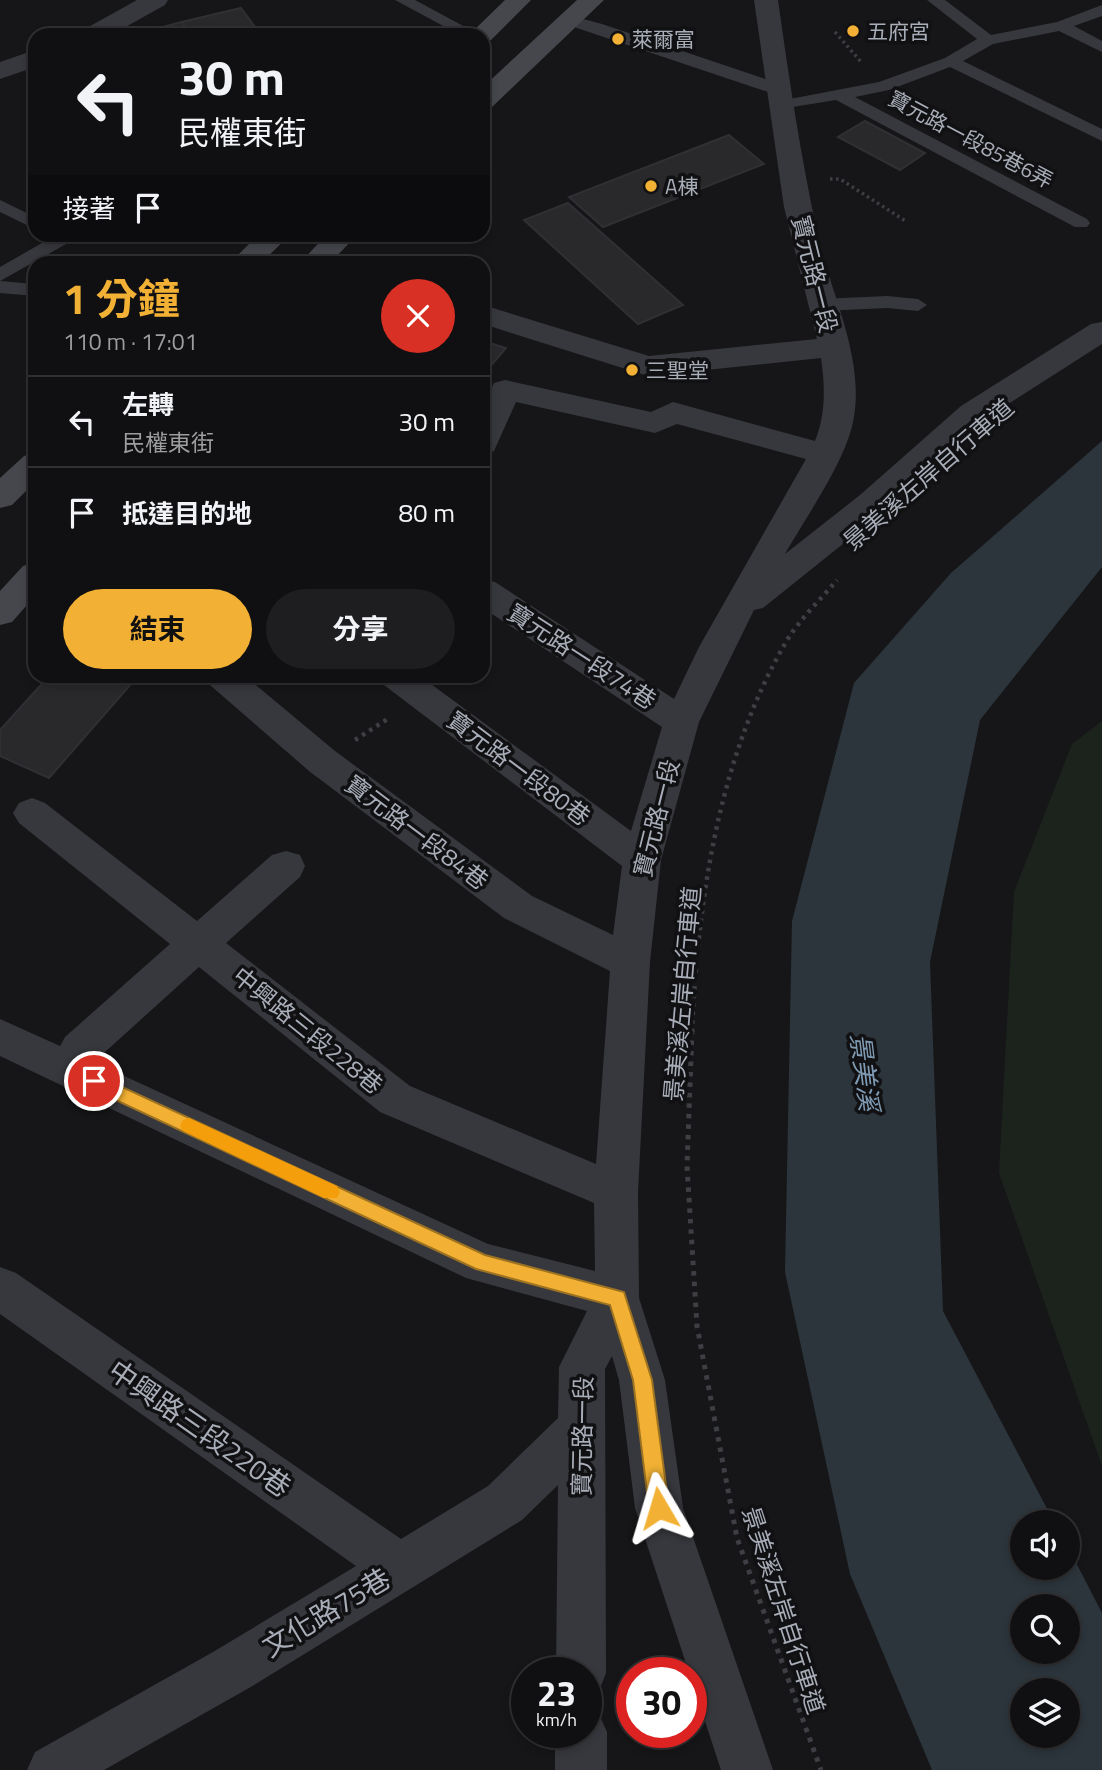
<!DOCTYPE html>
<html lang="zh-TW">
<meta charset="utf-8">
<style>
body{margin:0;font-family:"Titillium Web","Noto Sans TC",sans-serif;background:#1e1e20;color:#f1f3f6;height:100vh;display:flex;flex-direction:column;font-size:26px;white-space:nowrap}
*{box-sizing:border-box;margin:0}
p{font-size:23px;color:#9c9d9f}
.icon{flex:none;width:38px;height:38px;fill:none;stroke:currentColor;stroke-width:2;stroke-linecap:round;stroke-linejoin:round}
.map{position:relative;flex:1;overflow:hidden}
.sheet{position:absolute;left:28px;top:256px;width:462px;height:427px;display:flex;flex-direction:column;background:#101012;border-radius:21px;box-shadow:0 4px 10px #0003,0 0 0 2px #303032}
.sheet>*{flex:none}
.guide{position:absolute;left:28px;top:28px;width:462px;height:214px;border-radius:21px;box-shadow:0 4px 10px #0003,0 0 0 2px #303032;background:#101012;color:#f1f3f6;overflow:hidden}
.buttons{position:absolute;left:1010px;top:1510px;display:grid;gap:14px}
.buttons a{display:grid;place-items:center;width:70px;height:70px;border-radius:50%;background:#101012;box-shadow:0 4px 10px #0003,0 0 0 2px #303032;font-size:35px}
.speed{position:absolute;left:511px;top:1657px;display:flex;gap:14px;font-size:35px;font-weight:700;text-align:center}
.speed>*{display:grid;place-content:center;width:91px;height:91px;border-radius:50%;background:#101012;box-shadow:0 4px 10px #0003,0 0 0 2px #303032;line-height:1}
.speed small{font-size:18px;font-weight:400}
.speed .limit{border:10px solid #d22;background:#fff;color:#111}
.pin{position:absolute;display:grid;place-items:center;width:60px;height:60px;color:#fff;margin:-30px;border:4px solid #fff;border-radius:50%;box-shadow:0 2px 7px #0007}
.me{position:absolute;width:77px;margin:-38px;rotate:353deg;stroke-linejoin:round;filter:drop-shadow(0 0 5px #0008)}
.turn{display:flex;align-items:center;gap:24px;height:147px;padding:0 35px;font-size:32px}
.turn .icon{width:91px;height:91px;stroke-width:2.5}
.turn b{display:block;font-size:49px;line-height:60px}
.then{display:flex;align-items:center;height:66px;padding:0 35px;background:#0003;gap:14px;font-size:26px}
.round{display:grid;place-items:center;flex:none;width:74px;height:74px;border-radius:37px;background:#1e1e20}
.headline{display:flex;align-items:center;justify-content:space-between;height:119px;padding:0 35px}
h1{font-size:42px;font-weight:700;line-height:52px;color:#f2b134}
.primary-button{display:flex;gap:14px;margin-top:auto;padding:14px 35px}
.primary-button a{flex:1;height:80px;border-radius:42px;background:#f2b134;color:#111;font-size:28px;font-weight:700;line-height:80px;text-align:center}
.primary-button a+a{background:#1e1e20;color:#f1f3f6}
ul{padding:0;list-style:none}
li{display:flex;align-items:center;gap:21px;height:91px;padding:0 35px;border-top:2px solid #303032}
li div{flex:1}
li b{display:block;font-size:26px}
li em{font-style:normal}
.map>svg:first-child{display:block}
.green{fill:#1c231d}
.water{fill:#2c353c;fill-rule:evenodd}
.building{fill:#29292c;stroke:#303034;stroke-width:2}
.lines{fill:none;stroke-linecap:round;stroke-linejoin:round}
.path-far2{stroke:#3d3f44;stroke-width:3.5;stroke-dasharray:2.5 3.5;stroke-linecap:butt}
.path-far1{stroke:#3d3f44;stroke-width:4.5;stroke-dasharray:3.5 5;stroke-linecap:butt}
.path{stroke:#3d3f44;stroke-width:5;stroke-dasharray:4.5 6;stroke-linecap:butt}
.lane{fill:#37383d;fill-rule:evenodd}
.street{fill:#37383d;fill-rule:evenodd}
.secondary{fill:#45474d;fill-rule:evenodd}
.route{fill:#f2b134;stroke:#9d7322;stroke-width:2}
.slow{fill:#f59e0b}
.poi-dot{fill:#f2b134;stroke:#111113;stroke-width:2.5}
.labels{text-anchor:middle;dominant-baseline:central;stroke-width:7;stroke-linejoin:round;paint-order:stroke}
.far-poi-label{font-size:21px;fill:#a8adb8;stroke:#111113;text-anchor:start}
.far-street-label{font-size:21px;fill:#a8adb8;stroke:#111113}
.street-label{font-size:24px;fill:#a8adb8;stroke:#111113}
.water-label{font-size:26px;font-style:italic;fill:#7f9bb3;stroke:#111113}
.near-street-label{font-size:28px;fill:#a8adb8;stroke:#111113}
</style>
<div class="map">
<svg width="1102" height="1770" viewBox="0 0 1102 1770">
<rect width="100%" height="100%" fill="#161618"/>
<path class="green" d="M1102 721V1466L999 1173 1014 892 1072 744Z"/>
<path class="water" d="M1102 441V567L980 720 930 962 943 1311 1054 1522H1022V1568H1068V1547L1102 1613V1770H932L850 1574 785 1272 792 921 854 683 951 573ZM1022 1606H1068V1652H1022ZM1022 1690H1068V1736H1022Z"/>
<path class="building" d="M241 8 261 35H191L182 22Z
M182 22 191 35H145L143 32Z
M865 121 925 153 900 170 838 137Z
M729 135 764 164 603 227 569 197Z
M568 203 683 305 638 324 524 220Z
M483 341 506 348 483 375Z
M49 676H138L49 778 0 756V730Z"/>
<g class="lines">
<path class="path-far2" d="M835 32 862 63
M830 179H840L907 222"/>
<path class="path-far1" d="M355 740 389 718
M692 1032C698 899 719 753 789 637 802 617 822 598 837 580"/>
<path class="path" d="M692 1030 687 1166 697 1326 737 1538 821 1770"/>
<path class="lane" d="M395 0H415L480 35H460Z
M927 0H945L991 35 1057 22 1102 5V16L1074 26 1102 41V52L1059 31 993 44 963 61 1102 129V141L950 67 889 90 855 97 1087 219 1090 223 1087 227H1075L836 100 774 110 772 106 774 102 879 82 945 58 977 39Z
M568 15 602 24 783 85 785 89 783 93H771L562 23V17Z
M0 200 35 217V229L0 212Z
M66 234 71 239 68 243 0 281V267L56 235Z
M0 281 35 284V296L0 293Z
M887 296 918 299 927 305 918 311 887 308 822 311 813 305 822 299Z"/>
<path class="street" d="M137 0H168L165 5 111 35H79L83 30Z
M754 0H778C789 79 801 158 818 236 831 295 866 360 853 422 845 462 806 517 785 554L860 495 961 406 1091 324 1102 322V344L983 420 884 511 763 608 754 610 699 722 661 860 650 962 638 1192 639 1298 665 1380 683 1508 773 1770H721L635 1508 619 1380 612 1356 605 1369 606 1673 599 1691 586 1696V1673H556L558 1485 522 1520 249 1688 104 1770H27L35 1752 213 1652 356 1566 0 1314V1267L16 1273 401 1539 488 1486 558 1418 559 1367 587 1311 466 1278 0 1056V1019L60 1046 65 1037 170 944 19 823 13 813 19 803 32 798 45 803 197 921 272 855 286 851 300 855 305 866 300 877 226 943 410 1086 596 1164 610 971 504 918 309 771 210 685 204 676H245L335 751 532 896 613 935 622 866 384 685 378 676H420L631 831 662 727 483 608V579L495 582 674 699 699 647 806 459 677 424 655 433 516 402 494 451 483 455V406L494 383 505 380 651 412 673 402 815 441C826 414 825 386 821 358L648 376 483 324V305L649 356 817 339 784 207ZM199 967 380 1112 594 1203 595 1271 488 1244 94 1062Z
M35 50V67L0 79V62Z
M317 253 327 256 331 262H302L306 256Z
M586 1708 599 1714 607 1732V1770H555V1732H586Z"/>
<path class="secondary" d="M505 0H531L491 40 483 42V35H469Z
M577 0H604L492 107 483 109V87Z
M259 234H291L262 262H231Z
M327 234H358L331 262H301Z
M35 453V482L12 505 0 508V478L24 456Z
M35 562V596L12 622 0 625V591L23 566Z"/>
</g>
<path class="route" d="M94 1074 485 1255 624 1292 652 1380 669 1508 666 1516 659 1518 652 1516 649 1508 633 1380 610 1305 476 1269 88 1087 85 1081 88 1076Z"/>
<path class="slow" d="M189 1118 337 1186 340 1192 337 1198H324L183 1131 180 1126 183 1120Z"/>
<g class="poi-dot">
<circle cx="853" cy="31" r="7"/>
<circle cx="618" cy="39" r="7"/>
<circle cx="651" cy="186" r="7"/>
<circle cx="632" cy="370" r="7"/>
</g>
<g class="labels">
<g class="far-poi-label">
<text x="867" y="31">五府宮</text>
<text x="632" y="39">萊爾富</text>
<text x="665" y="186">A棟</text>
<text x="646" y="370">三聖堂</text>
</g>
<g class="far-street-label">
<text transform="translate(971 139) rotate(28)">寶元路一段85巷6弄</text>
</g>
<g class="street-label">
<text transform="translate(815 274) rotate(76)">寶元路一段</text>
<text transform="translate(928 474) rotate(-41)">景美溪左岸自行車道</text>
<text transform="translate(582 656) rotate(33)">寶元路一段74巷</text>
<text transform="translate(519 768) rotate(37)">寶元路一段80巷</text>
<text transform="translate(656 818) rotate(-76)">寶元路一段</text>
<text transform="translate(417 832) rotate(37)">寶元路一段84巷</text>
<text transform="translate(682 994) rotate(-85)">景美溪左岸自行車道</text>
<text transform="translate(308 1030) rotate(39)">中興路三段228巷</text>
<text transform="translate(582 1436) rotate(-89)">寶元路一段</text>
<text transform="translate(784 1610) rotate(72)">景美溪左岸自行車道</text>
</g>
<g class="water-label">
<text transform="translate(865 1072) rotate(83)">景美溪</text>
</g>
<g class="near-street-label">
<text transform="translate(200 1428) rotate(35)">中興路三段220巷</text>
<text transform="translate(326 1612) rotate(-31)">文化路75巷</text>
</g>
</g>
</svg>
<div class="buttons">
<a><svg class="icon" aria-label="sound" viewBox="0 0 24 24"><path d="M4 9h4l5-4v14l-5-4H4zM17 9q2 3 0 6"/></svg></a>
<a><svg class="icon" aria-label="search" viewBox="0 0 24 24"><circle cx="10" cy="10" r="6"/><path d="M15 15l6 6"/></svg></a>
<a><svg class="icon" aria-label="layers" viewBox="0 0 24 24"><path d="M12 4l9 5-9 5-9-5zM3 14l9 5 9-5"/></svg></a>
</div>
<div class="speed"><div>23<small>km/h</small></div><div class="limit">30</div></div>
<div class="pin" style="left:94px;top:1081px;background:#d93025"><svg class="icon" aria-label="arrive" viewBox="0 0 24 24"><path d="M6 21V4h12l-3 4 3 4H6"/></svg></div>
<svg class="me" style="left:659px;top:1508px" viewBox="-20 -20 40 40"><path d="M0-17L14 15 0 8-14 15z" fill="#f2b134" stroke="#fff" stroke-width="4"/></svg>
<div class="guide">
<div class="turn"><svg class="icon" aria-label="left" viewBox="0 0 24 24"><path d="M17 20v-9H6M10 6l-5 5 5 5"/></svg><div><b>30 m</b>民權東街</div></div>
<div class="then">接著<svg class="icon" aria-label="arrive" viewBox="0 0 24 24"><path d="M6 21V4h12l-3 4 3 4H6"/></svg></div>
</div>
<section class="sheet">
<div class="headline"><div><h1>1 分鐘</h1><p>110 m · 17:01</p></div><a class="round" style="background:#d93025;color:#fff"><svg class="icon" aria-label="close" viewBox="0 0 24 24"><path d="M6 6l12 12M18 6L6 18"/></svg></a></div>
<ul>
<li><svg class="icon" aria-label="left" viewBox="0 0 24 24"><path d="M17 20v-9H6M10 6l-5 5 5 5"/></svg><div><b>左轉</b><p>民權東街</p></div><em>30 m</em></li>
<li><svg class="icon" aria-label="arrive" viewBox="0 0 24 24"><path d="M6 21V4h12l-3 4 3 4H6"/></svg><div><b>抵達目的地</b></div><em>80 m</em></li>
</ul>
<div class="primary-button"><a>結束</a><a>分享</a></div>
</section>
</div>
